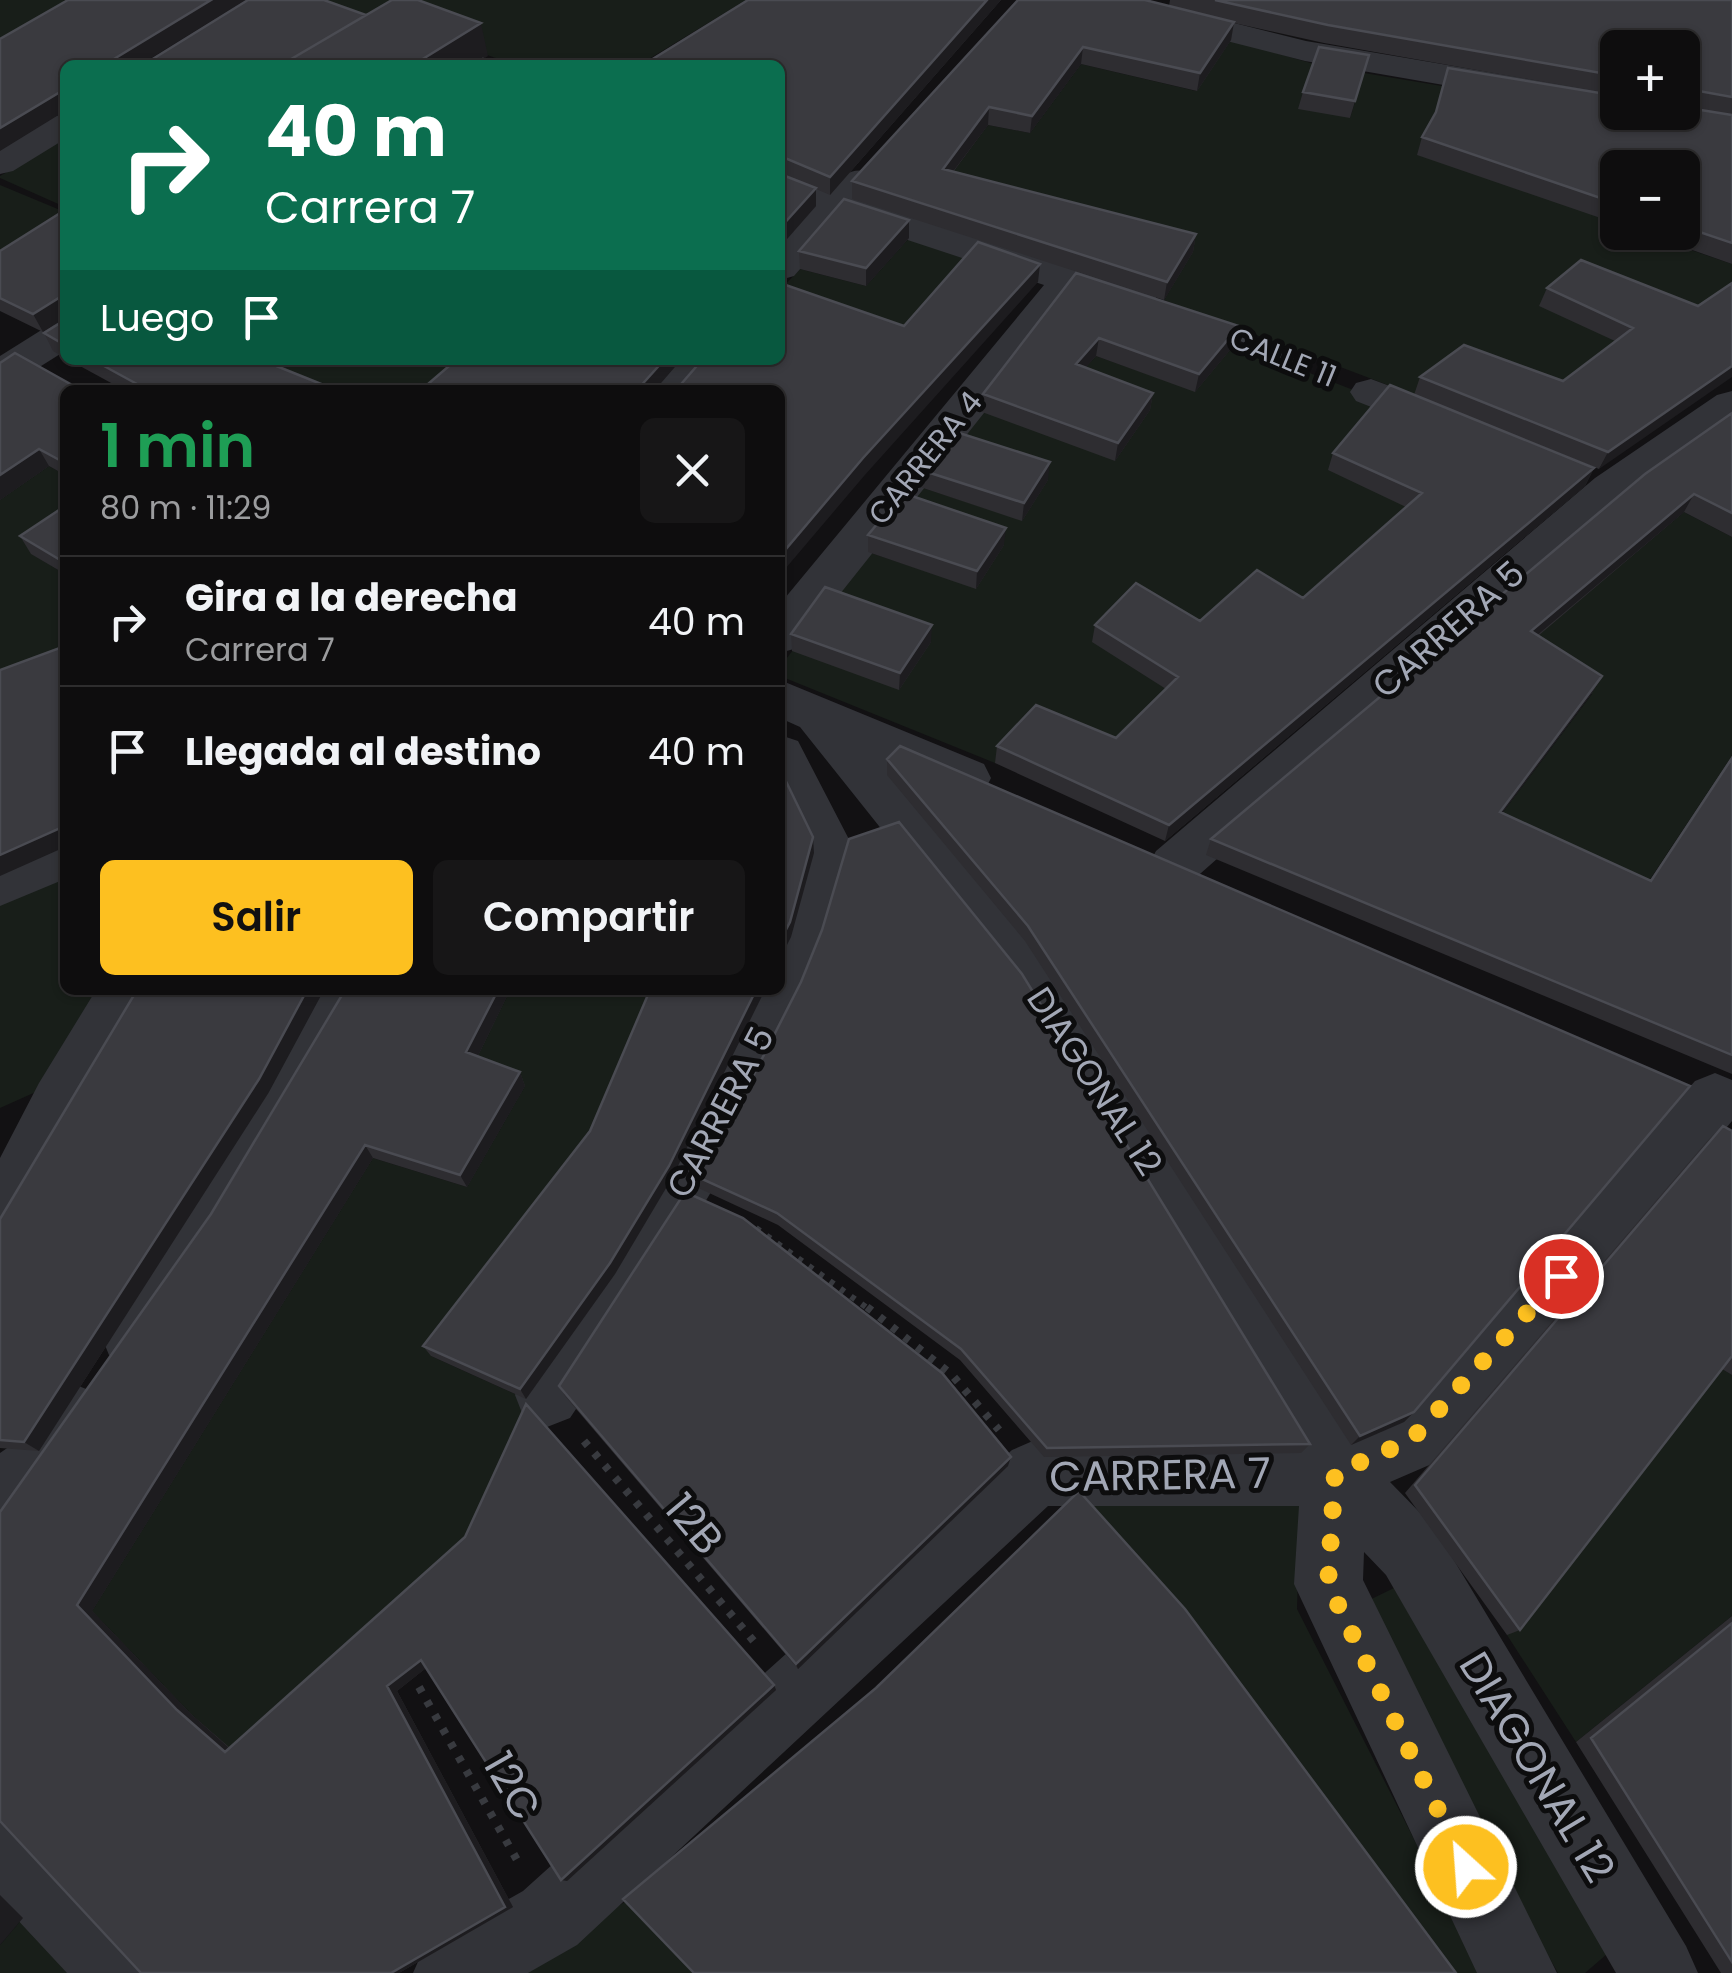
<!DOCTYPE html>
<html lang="es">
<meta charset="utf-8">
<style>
body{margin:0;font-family:Poppins,sans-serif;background:#171617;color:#f1f3f6;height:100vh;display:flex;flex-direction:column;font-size:38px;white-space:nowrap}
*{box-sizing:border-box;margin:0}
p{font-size:32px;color:#9b9c9e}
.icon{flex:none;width:55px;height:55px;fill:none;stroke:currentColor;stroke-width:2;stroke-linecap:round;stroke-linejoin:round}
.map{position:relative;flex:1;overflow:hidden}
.side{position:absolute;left:60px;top:385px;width:725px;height:610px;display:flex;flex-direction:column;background:#0e0d0e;border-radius:15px;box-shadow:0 2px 8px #0004,0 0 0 2px #2e2d2e}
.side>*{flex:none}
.top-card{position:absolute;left:60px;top:60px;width:725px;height:305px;border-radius:15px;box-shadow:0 2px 8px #0004,0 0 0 2px #2e2d2e;background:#0b6e4f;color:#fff;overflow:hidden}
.controls{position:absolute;left:1600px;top:30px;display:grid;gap:20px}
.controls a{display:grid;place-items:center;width:100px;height:100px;border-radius:15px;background:#0e0d0e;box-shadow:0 2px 8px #0004,0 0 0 2px #2e2d2e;font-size:50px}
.pin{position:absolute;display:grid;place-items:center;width:85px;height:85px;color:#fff;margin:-42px;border:5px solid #fff;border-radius:50%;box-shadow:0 2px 10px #0007}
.me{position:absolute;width:110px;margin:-55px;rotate:334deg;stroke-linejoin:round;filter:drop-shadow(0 0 8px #0008)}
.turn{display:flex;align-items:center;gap:35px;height:210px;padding:0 40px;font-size:45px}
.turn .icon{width:130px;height:130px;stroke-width:2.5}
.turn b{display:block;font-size:70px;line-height:85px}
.then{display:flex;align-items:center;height:95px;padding:0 40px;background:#0003;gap:20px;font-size:38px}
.round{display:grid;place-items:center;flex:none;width:105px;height:105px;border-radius:15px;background:#171617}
.head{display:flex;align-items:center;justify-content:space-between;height:170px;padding:0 40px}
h1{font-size:60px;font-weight:600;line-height:75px;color:#1e9e55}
.cta{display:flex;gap:20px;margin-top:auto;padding:20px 40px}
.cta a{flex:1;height:115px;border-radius:15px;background:#fdc020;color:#111;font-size:40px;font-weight:600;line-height:115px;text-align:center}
.cta a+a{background:#171617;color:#f1f3f6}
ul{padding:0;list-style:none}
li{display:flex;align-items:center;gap:30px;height:130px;padding:0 40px;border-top:2px solid #2e2d2e}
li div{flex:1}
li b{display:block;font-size:38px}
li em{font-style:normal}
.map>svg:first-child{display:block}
.green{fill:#181e19}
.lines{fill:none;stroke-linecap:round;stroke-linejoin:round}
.path-far3{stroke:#383a3f;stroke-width:4;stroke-dasharray:4 5;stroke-linecap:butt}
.path-far2{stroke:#383a3f;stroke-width:5;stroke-dasharray:4 6;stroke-linecap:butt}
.path-far1{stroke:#383a3f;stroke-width:6;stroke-dasharray:5 8;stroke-linecap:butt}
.path{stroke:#383a3f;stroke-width:8;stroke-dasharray:6 10;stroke-linecap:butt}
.minor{fill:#323338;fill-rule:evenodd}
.wall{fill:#2e2d31}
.shaded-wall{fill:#1d1c1f}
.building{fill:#3a3a3f;stroke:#4a4b52;stroke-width:2.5}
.route{stroke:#fdc020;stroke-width:18;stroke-dasharray:0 32.4}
.labels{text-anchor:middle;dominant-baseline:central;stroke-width:10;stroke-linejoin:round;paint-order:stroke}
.far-street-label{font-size:30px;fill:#a2a7b5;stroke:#0d0d0e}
.street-label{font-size:35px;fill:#a2a7b5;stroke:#0d0d0e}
.near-street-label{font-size:42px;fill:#a2a7b5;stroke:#0d0d0e}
</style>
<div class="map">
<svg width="1732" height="1973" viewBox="0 0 1732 1973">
<rect width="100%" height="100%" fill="#121113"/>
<path class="green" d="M0 0H63L90 9 0 62Z
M282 0H746L639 65H515L410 27Z
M1231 40 1314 64 1350 118 1364 73 1442 86 1617 224 1618 232 1641 233 1732 264V295L1624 346 1555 399 1414 395 1164 300 1192 253 942 187 988 125 1030 133 1081 64 1196 91Z
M65 138V207L0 178V176Z
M0 185 65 212 0 267Z
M909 238 977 260 904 344 780 290 800 269 866 286Z
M1235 344 1384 402 1415 511 1297 615 1174 694 1112 755 995 763 780 676V667L868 552 976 588 1003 545 902 511 920 487 1022 520 1047 481 952 448 982 412 1073 381 1096 356 1195 391Z
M296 360H481L446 390H298L271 379Z
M49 466 65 475V530L32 554 65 574V650L0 674V500Z
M1684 512 1732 537V764L1728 762 1639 896 1491 828 1592 694 1522 649Z
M65 867V990H115L58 1082 0 1108V896Z
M510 990H659L594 1144 431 1356 526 1399 532 1413 473 1544 238 1756 191 1714 92 1611 373 1158 467 1187 525 1086 473 1066Z
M1717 1366 1732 1375V1616L1576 1742 1507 1635Z
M1075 1499 1300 1501 1297 1609 1482 1973H1444Z
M1394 1588 1607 1954 1585 1973H1558L1353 1608Z
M628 1900 698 1973H510Z
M23 1918 76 1973H0V1945Z"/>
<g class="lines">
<path class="path-far3" d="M1233 336 1258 346"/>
<path class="path-far2" d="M1252 344 1328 375"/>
<path class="path-far1" d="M756 1228 870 1310"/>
<path class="path" d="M867 1307 952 1375 999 1430
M584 1441 757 1645
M419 1687 517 1860"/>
<path class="minor" d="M1088 0H1143L1306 41 1618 94V112H1630L1618 115 1305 61 1093 7Z
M65 113V139L13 171 0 174V148L53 117Z
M780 169 831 188C844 174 851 167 871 172L876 180 860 200 1155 296 1161 304 1155 312 1141 316 1077 296 797 648 780 653V604L1044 285 844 219 794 276 780 280V245L813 208 780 193Z
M65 321V351L14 383 0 387V356L51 324Z
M677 360H719L696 390H652Z
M1371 379 1465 414 1471 424 1465 434 1450 438 1356 401 1350 392 1356 383Z
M1732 391V424L1625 498 1192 881 1174 887 1156 881 1148 866 1156 851 1595 478 1717 395Z
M780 680 984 764 991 778 984 792 966 797 888 766 1031 937 1291 1327 1349 1433 1388 1417 1564 1229 1695 1081 1715 1073 1732 1080V1121L1608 1269 1434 1463 1390 1482 1434 1527 1686 1946 1698 1973H1616L1386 1575 1364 1552 1363 1580 1557 1973H1477L1294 1584 1299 1506H1048L577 1945 528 1973H413L425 1946 523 1891 1012 1450 1035 1440H1282L1247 1371 993 969 800 727 780 718Z
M780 735 798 741 854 849 834 939 749 1127 642 1310 570 1418 547 1427 524 1418 515 1395C534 1348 570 1310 598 1268 658 1179 710 1087 756 990H780V939L802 849 780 804Z
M65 835V879L0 906V862Z
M96 990H154L79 1119 21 1239 0 1247V1158L39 1083Z
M312 990H368L302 1118 153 1355 131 1364 109 1355 100 1333 109 1311 262 1082Z
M76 1385 99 1394 108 1417C86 1471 55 1504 0 1526V1453L26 1435 53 1394Z
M0 1809 26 1820 147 1946 159 1973H67L0 1901Z"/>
</g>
<path class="wall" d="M748 0H1001L830 195 816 189V206L780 247V65Z
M1018 0 1169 6 1170 0H1732V264L1641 232H1682V168H1618V224L1417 155 1422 137 1435 116 1448 68 1682 112V48H1618V95L1324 43 1234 23 1231 40 1197 91 1081 64 1030 133 988 125 954 171 1196 234 1193 252 1164 300 852 199V181Z
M1369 55 1350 118 1298 109 1303 92Z
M65 210V318L43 332 0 311V251Z
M909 220V238L866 286 800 269 799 251Z
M1076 273 1239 326 1235 344 1195 392 1096 356 1086 367 1153 393 1150 410 1115 461 982 412 983 394Z
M1547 288 1698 306 1599 469 1477 420 1594 468 1585 486 1165 841 995 763 997 746 1116 738 1166 689 1092 642 1095 625 1200 621 1303 598 1406 507 1328 470 1333 453 1414 395 1420 377 1563 381 1615 341 1539 306Z
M65 320V358L53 351 44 333Z
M69 360H296L284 369 336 390H124Z
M0 363 65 390V475L49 466 0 500Z
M1732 413V537L1684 512 1538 636 1602 676 1592 693 1502 813 1650 880 1732 756V1074L1206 855 1211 839Z
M921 470 1048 480 1022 521 920 487Z
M65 506V574L31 554 20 536Z
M868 535 1004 545 976 589 868 552Z
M791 634 931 642 899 690 792 651Z
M900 746 1414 1412 1404 1422 1351 1445 1025 941 887 775V759Z
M345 990H510L478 1056 520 1072 525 1086 467 1187 373 1158 92 1611 191 1714 230 1748 465 1537 774 1685 776 1690 567 1881 426 1668 397 1691 513 1907 399 1973H141L0 1821 211 1214Z
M269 1092 39 1451 0 1448V1219Z
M1723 1126 1732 1131V1375L1722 1369 1520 1630 1507 1635 1405 1493 1709 1139Z
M590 1131 672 1178 615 1274 526 1399 431 1356 423 1346Z
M691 1174 1310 1444 1301 1453 1044 1457 960 1360 778 1225 694 1186Z
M559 1386 1008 1466 798 1669 565 1396Z
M1732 1616V1973H1721L1576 1742Z"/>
<path class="shaded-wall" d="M211 0H246L140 65H104Z
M987 0H1001L830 195V177Z
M1234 22 1231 40 1197 91 1200 73Z
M481 23 488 56 474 65H413Z
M1083 47 1081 64 1030 133 1032 116Z
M65 89V111L0 151V128Z
M989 107 988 125 942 186 943 169Z
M816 188V206L780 247V228Z
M909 220V238L866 286V268Z
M1196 234 1193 252 1164 300 1167 282Z
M1040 264 1038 282 864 476 780 575V556L863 458Z
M65 294V318L43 332 33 314Z
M1239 326 1235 344 1195 392 1199 374Z
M1099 338 1096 356 1073 381 1076 364Z
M265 360H296L271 379Z
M664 360H681L655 390H637Z
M1732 366V377L1599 469 1608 452Z
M1153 393 1150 410 1115 461 1118 443Z
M39 449 49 466 0 500V475Z
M1050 462 1048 480 1022 521 1024 503Z
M1594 468 1585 486 1165 841 1169 825Z
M1694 494 1684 512 1522 648 1531 631Z
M1006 528 1004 545 976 589 977 571Z
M932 625 931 642 899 690 900 673Z
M1602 676 1592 693 1491 828 1500 812Z
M65 826V847L0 876V855Z
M813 837 814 853 791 937 780 959V941Z
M307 990H324L269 1092 39 1451 24 1442Z
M498 990H510L473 1066 466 1052Z
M756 990H765L672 1178 615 1274 526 1399 520 1389Z
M520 1072 525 1086 467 1187 460 1175Z
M365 1145 373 1158 92 1611 191 1714 238 1756 225 1752 177 1710 77 1605Z
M1414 1412 1404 1422 1351 1445 1360 1436Z
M1011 1457 1008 1466 798 1669 796 1664Z
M421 1660 430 1665 397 1691 513 1907 399 1973H391L387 1686Z
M774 1685 776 1690 567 1881 561 1880Z
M0 1895 23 1918 0 1945Z"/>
<path class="building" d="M68 0H211L104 65H65V89L0 128V39Z
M248 0H324L366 15 281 65H143Z
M392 0H418L481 23 413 65H281Z
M748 0H987L830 177 780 156V65H643Z
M1018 0H1145L1234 22 1200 73 1083 47 1032 116 989 107 943 169 1196 234 1167 282 852 181Z
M1215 0H1732V97L1682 88V48H1618V76L1328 25Z
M1319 47 1369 55 1355 101 1303 92Z
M483 59 499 65H473Z
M1448 68 1618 96V112H1682V107L1732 115V243L1682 226V168H1618V204L1422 137 1436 112Z
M780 174 816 188 780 228Z
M844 199 909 220 866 268 799 251Z
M65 210V294L33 314 0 298V251Z
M978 242 1040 264 863 458 780 556V390H676L702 360H780V283L904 326Z
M1581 260 1698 306 1732 283V366L1608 452 1420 377 1464 345 1563 381 1633 328 1547 288Z
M1076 273 1239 326 1199 374 1099 338 1076 364 1153 393 1118 443 983 394Z
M65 320V345L44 333Z
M15 353 81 390H65V463L39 449 0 475V363Z
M93 360H265L264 361 336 390H148Z
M456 360H664L637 390H421Z
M1390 385 1594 468 1169 825 997 746 1036 705 1116 738 1178 677 1095 625 1136 583 1200 621 1257 570 1303 598 1422 493 1333 453Z
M1732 413V513L1694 494 1531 631 1602 676 1500 812 1651 881 1732 758V1055L1211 839 1645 474Z
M953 431 1050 462 1024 503 921 470Z
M903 493 1006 528 977 571 868 535Z
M65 506V559L62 561 20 536Z
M825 587 932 625 900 673 791 634Z
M65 646V826L0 855V670Z
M900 746 1690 1086 1414 1412 1360 1436 1028 926 887 759Z
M780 769 813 837 790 922 780 941Z
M899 822 1022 974 1310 1444 1047 1448 961 1349 777 1213 691 1174 737 1108 801 982 822 930 849 839Z
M137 990H307L259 1079 24 1442 0 1440V1219Z
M345 990H498L466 1052 520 1072 460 1175 365 1145 77 1605 177 1710 225 1752 465 1537 526 1404 774 1685 561 1880 421 1660 387 1686 505 1907 391 1973H141L0 1821V1512L211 1214Z
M650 990H756L669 1166 610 1263 520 1389 423 1346 590 1131Z
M1723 1126 1732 1131V1356L1520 1630 1415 1485Z
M685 1192 743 1218 942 1373 1011 1457 796 1664 559 1386Z
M1079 1491 1185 1609 1456 1973H694L623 1899 876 1688Z
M1732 1623V1962L1591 1738Z"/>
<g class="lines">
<path class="route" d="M1466 1867 1328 1584 1335 1473 1411 1440 1561 1276"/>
</g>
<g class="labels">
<g class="far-street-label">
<text transform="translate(1283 357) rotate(22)">CALLE 11</text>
<text transform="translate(925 458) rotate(-51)">CARRERA 4</text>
</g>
<g class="street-label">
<text transform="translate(1448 629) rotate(-41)">CARRERA 5</text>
<text transform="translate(1095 1081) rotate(57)">DIAGONAL 12</text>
<text transform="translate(720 1112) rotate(-62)">CARRERA 5</text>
</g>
<g class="near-street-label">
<text transform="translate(1160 1475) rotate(-1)">CARRERA 7</text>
<text transform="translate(694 1524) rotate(50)">12B</text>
<text transform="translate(1537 1767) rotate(59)">DIAGONAL 12</text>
<text transform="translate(512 1786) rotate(60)">12C</text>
</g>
</g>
</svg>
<div class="controls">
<a>+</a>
<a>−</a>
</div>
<div class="pin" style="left:1561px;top:1276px;background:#d93025"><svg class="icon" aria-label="arrive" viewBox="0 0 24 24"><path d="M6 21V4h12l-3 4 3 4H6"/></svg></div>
<svg class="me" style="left:1466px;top:1867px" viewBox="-20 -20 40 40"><circle r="17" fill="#fdc020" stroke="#fff" stroke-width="3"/><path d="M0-11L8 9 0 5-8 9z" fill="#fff"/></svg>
<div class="top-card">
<div class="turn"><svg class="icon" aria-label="right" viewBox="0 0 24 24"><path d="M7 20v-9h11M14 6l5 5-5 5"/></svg><div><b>40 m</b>Carrera 7</div></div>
<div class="then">Luego<svg class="icon" aria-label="arrive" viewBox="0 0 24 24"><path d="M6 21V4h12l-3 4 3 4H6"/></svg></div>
</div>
<section class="side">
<div class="head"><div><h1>1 min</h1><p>80 m · 11:29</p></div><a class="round"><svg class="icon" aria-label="close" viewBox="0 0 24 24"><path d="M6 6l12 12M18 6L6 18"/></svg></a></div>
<ul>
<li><svg class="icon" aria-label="right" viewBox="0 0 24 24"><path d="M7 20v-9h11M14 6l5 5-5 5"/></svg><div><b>Gira a la derecha</b><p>Carrera 7</p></div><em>40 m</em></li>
<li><svg class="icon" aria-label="arrive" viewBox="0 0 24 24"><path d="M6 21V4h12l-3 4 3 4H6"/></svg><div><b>Llegada al destino</b></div><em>40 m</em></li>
</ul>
<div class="cta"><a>Salir</a><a>Compartir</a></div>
</section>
</div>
